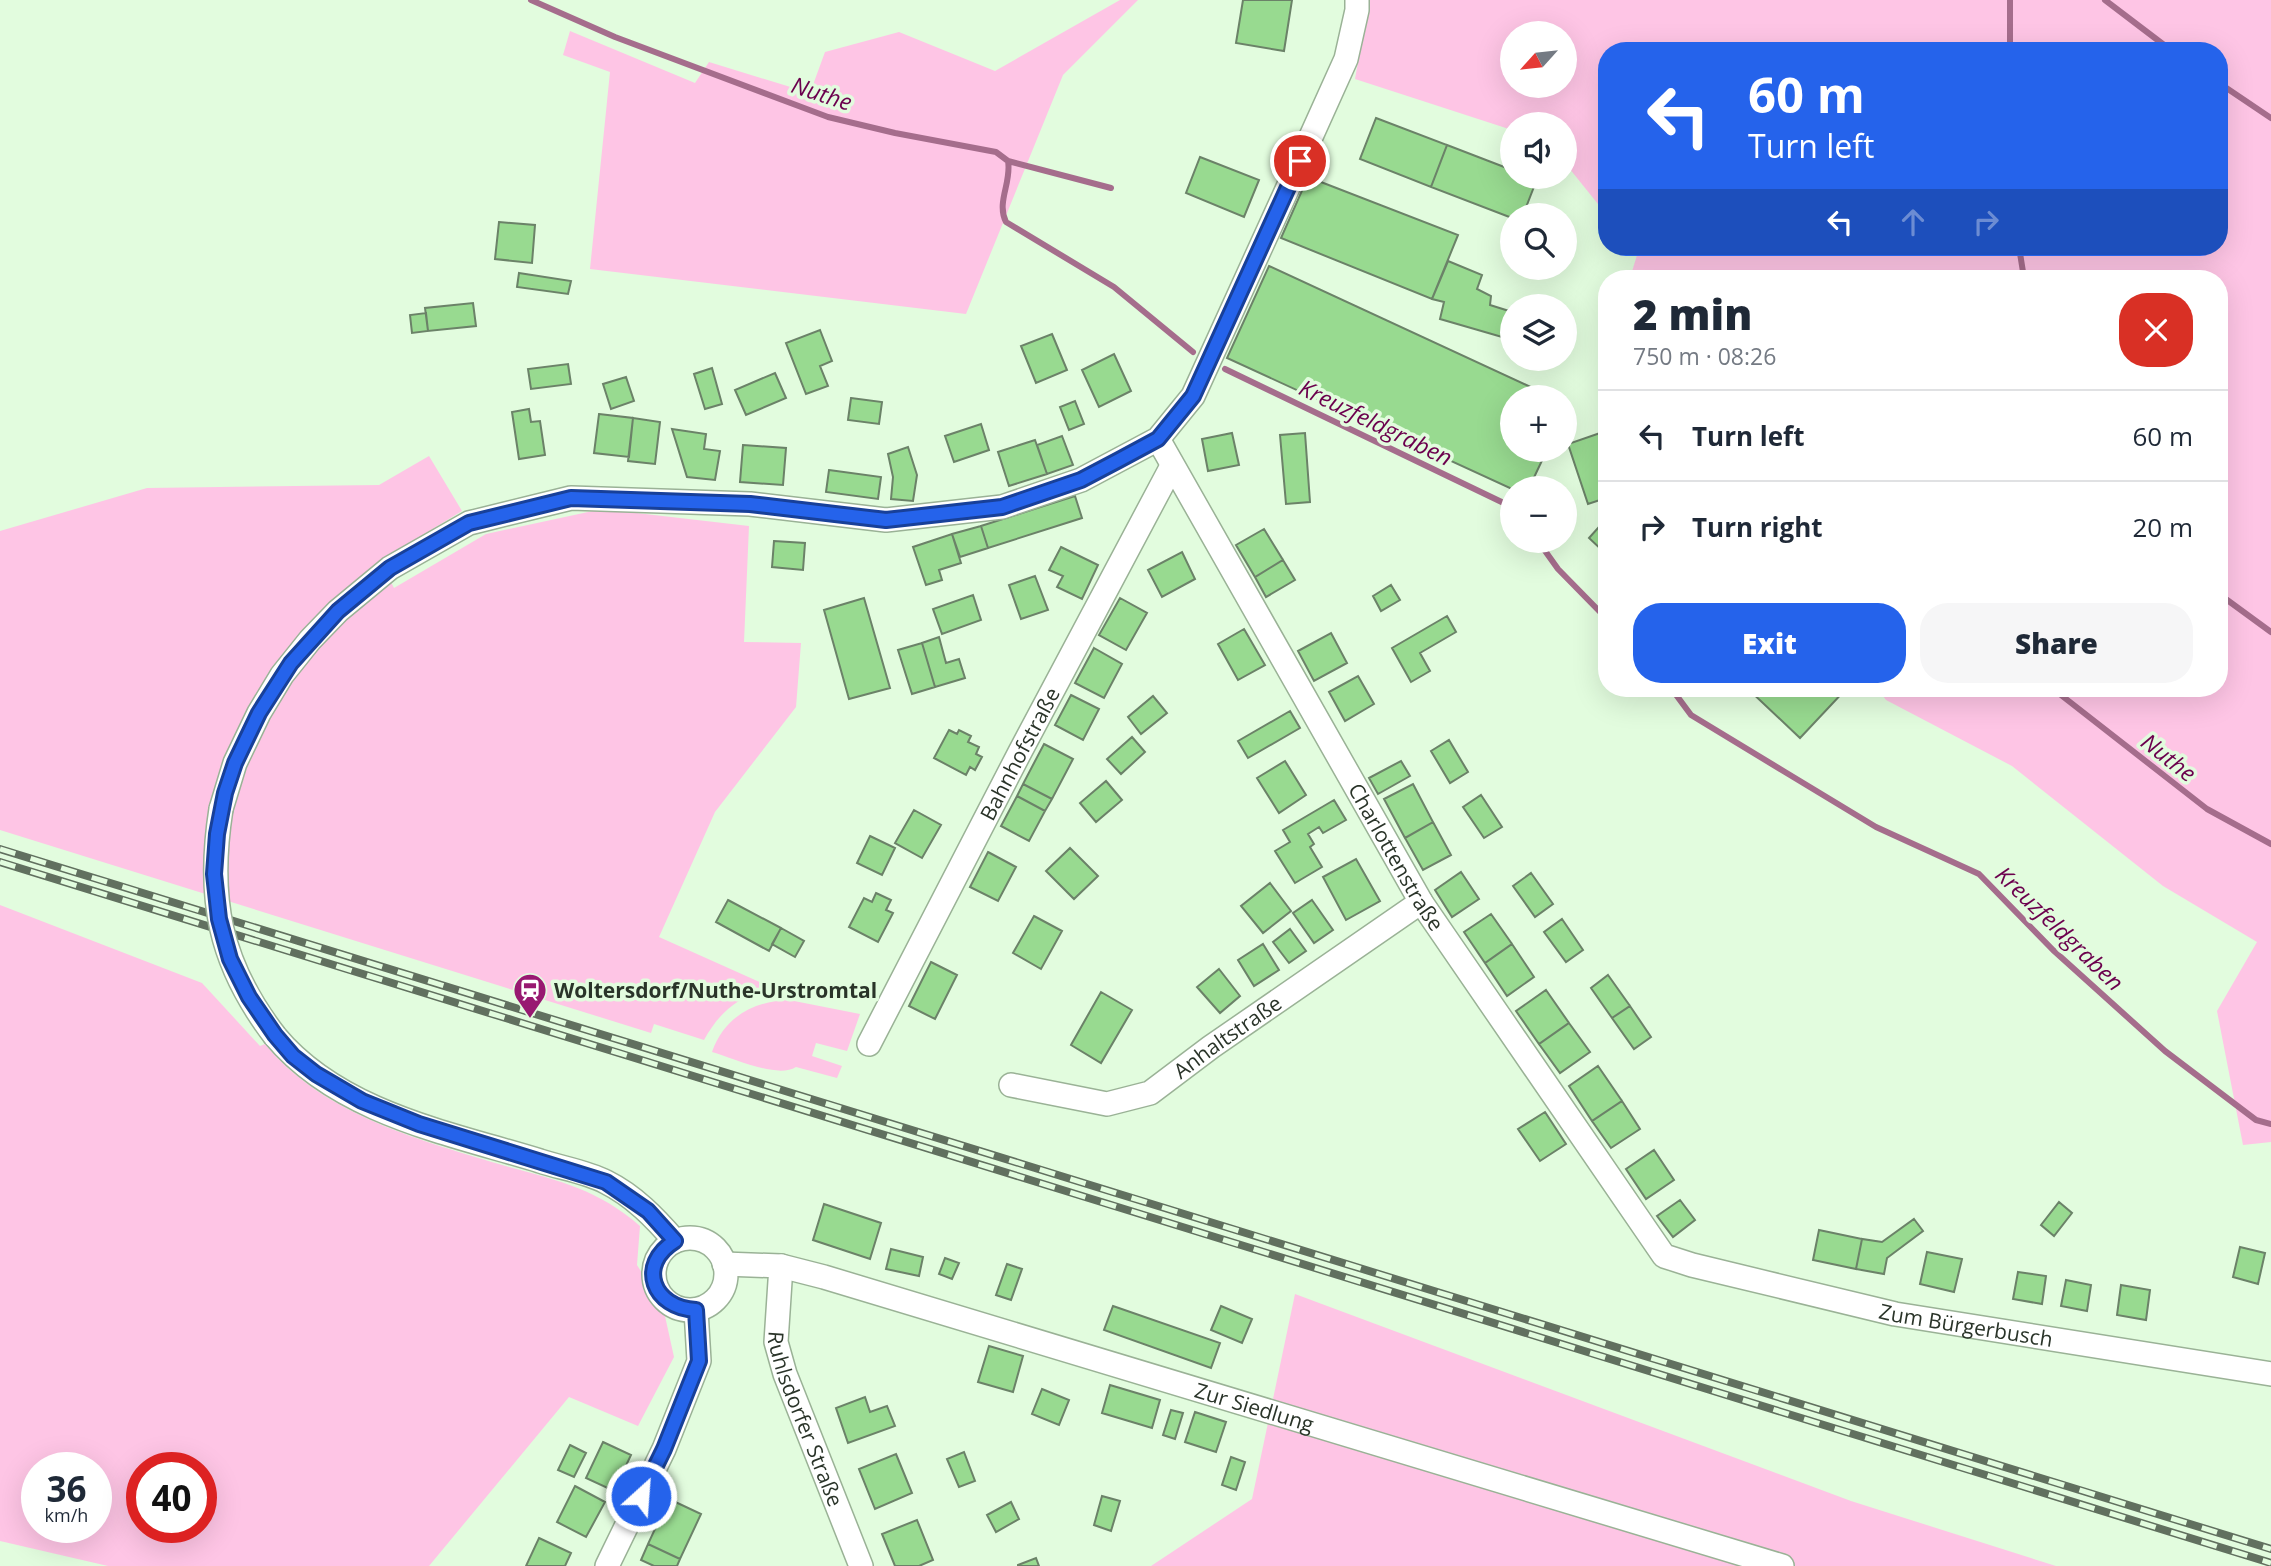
<!DOCTYPE html>
<meta charset="utf-8">
<style>
body{margin:0;font-family:"Open Sans",sans-serif;background:#f6f6f7;color:#1f2937;height:100vh;display:flex;flex-direction:column;font-size:26px;white-space:nowrap}
*{box-sizing:border-box;margin:0}
p{font-size:23px;color:#747a83}
.icon{flex:none;width:38px;height:38px;fill:none;stroke:currentColor;stroke-width:2;stroke-linecap:round;stroke-linejoin:round}
.map{position:relative;flex:1;overflow:hidden}
.panel{position:absolute;left:1598px;top:270px;width:630px;height:427px;display:flex;flex-direction:column;background:#fff;border-radius:28px;box-shadow:0 7px 28px #0002}
.panel>*{flex:none}
.banner{position:absolute;left:1598px;top:42px;width:630px;height:214px;border-radius:28px;box-shadow:0 7px 28px #0002;background:#2563eb;color:#fff;overflow:hidden}
.needle{width:46px;rotate:243deg}
.buttons{position:absolute;left:1500px;top:21px;display:grid;gap:14px}
.buttons a{display:grid;place-items:center;width:77px;height:77px;border-radius:50%;background:#fff;box-shadow:0 7px 28px #0002;font-size:35px}
.speed{position:absolute;left:21px;top:1452px;display:flex;gap:14px;font-size:35px;font-weight:700;text-align:center}
.speed>*{display:grid;place-content:center;width:91px;height:91px;border-radius:50%;background:#fff;box-shadow:0 7px 28px #0002;line-height:1}
.speed small{font-size:18px;font-weight:400}
.speed .limit{border:10px solid #d22;background:#fff;color:#111}
.pin{position:absolute;display:grid;place-items:center;width:60px;height:60px;color:#fff;margin:-30px;border:4px solid #fff;border-radius:50%;box-shadow:0 2px 7px #0007}
.me{position:absolute;width:77px;margin:-38px;rotate:26deg;stroke-linejoin:round;filter:drop-shadow(0 0 5px #0008)}
.turn{display:flex;align-items:center;gap:24px;height:147px;padding:0 35px;font-size:32px}
.turn .icon{width:91px;height:91px;stroke-width:2.5}
.turn b{display:block;font-size:49px;line-height:60px}
.lanes{display:flex;align-items:center;height:66px;padding:0 35px;background:#0003;justify-content:center;gap:35px;direction:ltr}
.lanes .off{opacity:.35}
.round{display:grid;place-items:center;flex:none;width:74px;height:74px;border-radius:28px;background:#f6f6f7}
.overview{display:flex;align-items:center;justify-content:space-between;height:119px;padding:0 35px}
h1{font-size:42px;font-weight:800;line-height:52px}
.button{display:flex;gap:14px;margin-top:auto;padding:14px 35px}
.button a{flex:1;height:80px;border-radius:28px;background:#2563eb;color:#fff;font-size:28px;font-weight:800;line-height:80px;text-align:center}
.button a+a{background:#f6f6f7;color:#1f2937}
ul{padding:0;list-style:none}
li{display:flex;align-items:center;gap:21px;height:91px;padding:0 35px;border-top:2px solid #e0e1e3}
li div{flex:1}
li b{display:block;font-size:26px}
li em{font-style:normal}
.map>svg:first-child{display:block}
.green{fill:#fec5e5;fill-rule:evenodd}
.lines{fill:none;stroke-linecap:round;stroke-linejoin:round}
.stream{stroke:#a56d8c;stroke-width:6}
.building{fill:#98da90;stroke:#6b8268;stroke-width:2}
.minor-casing{stroke:#9ab296;stroke-width:26}
.minor{stroke:#fff;stroke-width:23}
.rail-casing{stroke:#61705f;stroke-width:8}
.rail{stroke:#e2fcde;stroke-width:5;stroke-dasharray:16;stroke-linecap:butt}
.minor-bridge-casing{stroke:#9ab296;stroke-width:26;stroke-linecap:butt}
.minor-bridge{stroke:#fff;stroke-width:23}
.route-casing{stroke:#184099;stroke-width:18}
.route{stroke:#2563eb;stroke-width:12}
.labels{text-anchor:middle;dominant-baseline:central;stroke-width:7;stroke-linejoin:round;paint-order:stroke}
.street-label{font-size:21px;fill:#2a3429;stroke:#e2fcde}
.poi-label{font-size:21px;font-weight:bold;fill:#2a3429;stroke:#e2fcde;text-anchor:start}
.water-label{font-size:23px;font-style:italic;fill:#6b004d;stroke:#e2fcde}
</style>
<div class="map">
<svg width="2271" height="1566" viewBox="0 0 2271 1566">
<rect width="100%" height="100%" fill="#e2fcde"/>
<path class="green" d="M1120 0H1138L1063 75 966 314 590 269 610 72 563 55 570 31 695 83 709 62 810 93 825 52 899 32 995 71Z
M1369 0H2271V1142L2243 1145 2217 1011 2257 942 2163 886 2012 766 1886 700 1877 688H2219V278H1630L1638 252 1634 247H2219V51H1606V214L1565 163 1564 124H1512V130L1355 79ZM1512 33H1564V86H1512Z
M429 456 462 511 380 561 394 588 486 534 602 509 749 526 744 642 801 643 796 707 715 812 659 937 775 989C741 993 720 1011 704 1040L654 1024 651 1033 0 830V531L147 488 379 485Z
M0 905 202 983 260 1046 265 1044C324 1116 423 1141 509 1167 560 1181 599 1190 640 1226L637 1265 663 1307 674 1357 638 1426 569 1397 429 1566H108L0 1541ZM96 1468V1528H37V1468ZM142 1468H201V1528H142Z
M789 1000 860 1014 847 1051 816 1043 812 1056 842 1066 837 1078 796 1067C777 1079 733 1058 712 1052 724 1017 754 1001 789 1000Z
M1295 1294 1851 1501 2056 1566H1151L1252 1499Z"/>
<g class="lines">
<path class="stream" d="M531 0 615 37 828 117 895 133 996 152 1008 161 1111 188
M2010 0V51
M2105 0 2172 51
M2219 83 2271 118
M1008 161C1012 182 996 202 1006 222L1114 287 1193 352
M2019 247 2024 278
M1225 369 1512 507
M1538 541 1558 569 1606 618
M2219 594 2271 632
M1671 688 1691 715 1785 772 1876 827 1979 874 2053 950 2165 1051 2256 1120 2271 1124
M2052 688 2207 809 2271 844"/>
</g>
<path class="building" d="M1243 0H1292L1284 51 1236 43Z
M1376 118 1447 145 1431 187 1360 159Z
M1447 145 1512 170V177H1530L1537 179 1523 215H1512V218L1431 187Z
M1200 157 1259 180 1244 217 1186 193Z
M1308 177 1458 235 1432 299 1281 238Z
M499 222 535 225 532 263 495 259Z
M1448 261 1482 275 1477 289 1491 296 1490 305 1509 311 1502 337 1440 319 1444 302 1432 299Z
M1269 266 1535 389 1531 397H1512V450H1547L1529 488 1512 489 1227 358Z
M519 273 571 281 568 294 517 287Z
M473 303 476 326 428 331 425 308Z
M426 313 428 331 412 333 410 315Z
M820 330 832 361 820 366 828 386 806 394 786 343Z
M1052 334 1067 370 1036 383 1021 346Z
M1114 354 1131 391 1099 407 1082 370Z
M568 364 571 384 531 389 528 369Z
M712 368 722 404 705 409 694 374Z
M775 373 786 398 746 415 735 390Z
M626 377 634 401 611 409 603 384Z
M851 398 882 402 879 424 848 420Z
M1075 401 1084 424 1069 430 1060 407Z
M529 409 531 422 540 421 545 455 519 459 512 412Z
M599 414 633 418 629 457 594 453Z
M633 418 660 422 655 464 628 461Z
M981 424 989 450 954 462 945 436Z
M672 429 706 434 704 449 720 451 715 480 687 477Z
M1606 431V498L1588 504 1568 444Z
M1232 433 1239 465 1208 471 1202 439Z
M1305 433 1310 502 1286 504 1280 435Z
M1062 436 1073 465 1047 474 1037 445Z
M1035 440 1047 474 1009 486 998 452Z
M743 445 786 448 783 485 740 482Z
M908 447 917 475 913 501 891 499 893 477 888 454Z
M829 470 881 477 878 499 826 492Z
M1075 496 1082 518 988 548 981 526Z
M1606 519V554L1589 538Z
M981 526 988 548 960 557 952 534Z
M1264 529 1283 560 1255 577 1236 545Z
M952 534 961 563 939 570 942 580 926 585 913 547Z
M774 541 805 543 803 570 772 567Z
M1061 547 1098 565 1082 599 1057 587 1063 576 1049 570Z
M1182 552 1195 579 1162 597 1148 570Z
M1283 560 1295 580 1266 597 1255 577Z
M1035 576 1048 610 1021 619 1009 585Z
M1391 585 1400 600 1381 611 1373 596Z
M973 595 981 620 942 634 933 609Z
M864 598 890 688 849 699 824 610Z
M1120 598 1147 613 1126 650 1099 635Z
M1447 616 1456 632 1420 653 1430 671 1411 682 1392 648Z
M1244 629 1265 665 1238 680 1218 644Z
M1331 633 1347 663 1314 681 1298 651Z
M939 637 946 663 959 659 965 678 935 687 922 643Z
M922 643 935 687 912 694 898 650Z
M1094 648 1122 664 1104 698 1075 683Z
M1358 676 1374 704 1345 721 1329 692Z
M1747 688H1847L1800 738Z
M1071 695 1099 709 1083 740 1055 725Z
M1153 696 1167 713 1141 734 1128 717Z
M1290 711 1300 728 1248 758 1238 741Z
M949 730 957 734 959 730 971 736 968 742 979 747 976 754 982 757 975 770 970 767 966 775 934 758Z
M1132 737 1145 752 1121 774 1107 759Z
M1449 740 1468 772 1450 783 1431 751Z
M1044 744 1073 759 1052 799 1023 784Z
M1285 761 1306 795 1279 813 1257 778Z
M1401 761 1410 776 1378 794 1369 778Z
M1106 781 1122 800 1096 822 1080 803Z
M1023 784 1052 799 1045 811 1017 796Z
M1413 784 1433 822 1405 838 1384 799Z
M1481 795 1502 827 1484 838 1463 807Z
M1017 796 1045 811 1029 841 1001 826Z
M1334 800 1346 820 1323 833 1319 827 1308 834 1314 844 1310 847 1322 867 1295 883 1275 851 1290 842 1283 830Z
M914 810 941 825 922 858 895 843Z
M1433 822 1451 855 1423 870 1405 838Z
M870 836 895 848 882 875 857 863Z
M1070 848 1098 876 1074 899 1046 871Z
M988 852 1016 867 998 901 970 887Z
M1356 859 1380 901 1346 920 1323 877Z
M1461 872 1479 899 1452 917 1435 890Z
M1531 873 1553 904 1535 917 1513 886Z
M1270 883 1291 911 1263 933 1241 906Z
M876 893 891 900 886 910 893 913 878 942 849 927 864 898 872 902Z
M728 900 781 928 769 951 716 922Z
M1312 900 1333 930 1314 943 1293 913Z
M1491 914 1512 944 1485 963 1464 932Z
M1034 916 1062 931 1041 969 1013 953Z
M1562 919 1583 950 1566 962 1544 932Z
M781 928 804 941 795 957 772 944Z
M1290 929 1306 951 1289 963 1273 942Z
M1263 944 1279 970 1254 986 1238 960Z
M1512 944 1534 977 1507 996 1485 963Z
M931 962 957 975 935 1019 909 1006Z
M1219 969 1240 996 1220 1013 1197 987Z
M1608 975 1630 1006 1612 1018 1591 988Z
M1546 990 1569 1023 1539 1044 1516 1011Z
M1101 992 1132 1010 1101 1063 1071 1045Z
M1630 1006 1651 1037 1634 1049 1612 1018Z
M1569 1023 1590 1052 1560 1073 1539 1044Z
M1598 1066 1622 1101 1592 1121 1569 1086Z
M1622 1101 1640 1129 1611 1148 1592 1121Z
M1545 1112 1566 1144 1540 1161 1518 1129Z
M1654 1150 1674 1180 1646 1199 1626 1169Z
M1680 1200 1695 1220 1673 1237 1657 1216Z
M2059 1202 2072 1213 2054 1236 2041 1225Z
M824 1204 881 1223 870 1259 813 1240Z
M1914 1219 1923 1231 1887 1258 1884 1274 1856 1269 1862 1239 1882 1242Z
M1819 1230 1862 1239 1856 1269 1813 1260Z
M2240 1247 2265 1253 2258 1284 2233 1277Z
M891 1249 923 1257 919 1276 886 1269Z
M1927 1252 1962 1259 1954 1292 1920 1284Z
M945 1258 959 1263 952 1279 939 1274Z
M1007 1264 1022 1269 1011 1300 996 1295Z
M2018 1272 2046 1276 2042 1304 2013 1299Z
M2066 1280 2091 1285 2087 1311 2061 1306Z
M2121 1285 2150 1290 2146 1320 2117 1315Z
M1113 1306 1220 1343 1211 1368 1104 1330Z
M1221 1306 1252 1319 1242 1343 1211 1330Z
M989 1346 1023 1356 1013 1392 978 1382Z
M1110 1385 1160 1400 1152 1428 1102 1413Z
M1042 1389 1069 1400 1059 1425 1032 1414Z
M865 1397 870 1412 887 1406 895 1426 848 1443 836 1408Z
M1171 1410 1183 1413 1175 1439 1163 1435Z
M1195 1412 1226 1422 1216 1452 1185 1442Z
M603 1442 631 1455 614 1491 586 1478Z
M570 1445 586 1453 574 1477 558 1470Z
M964 1452 975 1481 959 1487 947 1459Z
M896 1454 912 1493 875 1509 859 1469Z
M1231 1457 1245 1462 1236 1490 1222 1485Z
M575 1486 605 1502 586 1537 557 1522Z
M1102 1496 1120 1501 1111 1531 1094 1525Z
M669 1499 701 1514 680 1559 648 1544Z
M1011 1502 1019 1519 996 1532 987 1515Z
M917 1520 933 1560 919 1566H895L882 1534Z
M539 1538 571 1553 565 1566H526Z
M648 1544 680 1559 677 1566H654L641 1560Z
M1036 1558 1039 1566H1018V1565Z"/>
<g class="lines">
<defs>
<g id="minor">
<path id="s1" d="M1158 439 1421 902 1664 1256 1692 1265 1895 1314 2271 1374"/>
<path d="M221 809 235 763 259 713 282 675 310 640 338 611 390 568 469 523 571 498 750 504 886 520 1002 507 1081 480 1158 439 1193 396 1300 161 1346 59 1357 10V0"/>
<path d="M275 1036C339 1113 449 1133 540 1161 561 1168 587 1172 606 1182 634 1196 655 1218 675 1241"/>
<path id="s2" d="M869 1044 1020 752 1172 466"/>
<path id="s3" d="M1011 1085 1107 1104 1150 1093 1211 1047 1421 902"/>
<circle cx="690" cy="1274" r="36"/>
<path id="s4" d="M724 1264 781 1266 824 1277 1782 1566"/>
<path id="s5" d="M781 1266 776 1342 785 1374 861 1566"/>
<path d="M607 1566 664 1449 699 1361 696 1310"/>
</g>
</defs>
<use href="#minor" class="minor-casing"/>
<use href="#minor" class="minor"/>
<defs>
<path id="rail" d="M0 849 2271 1549
M0 862 2271 1563"/>
</defs>
<use href="#rail" class="rail-casing"/>
<use href="#rail" class="rail"/>
<defs>
<path id="minor-bridge" d="M221 809C207 898 219 963 275 1036"/>
</defs>
<use href="#minor-bridge" class="minor-bridge-casing"/>
<use href="#minor-bridge" class="minor-bridge"/>
</g>
<g class="lines">
<defs>
<path id="route" d="M641 1496 664 1449 699 1361 696 1310C653 1308 636 1265 675 1241L648 1211 606 1182 419 1124 362 1101 316 1074 293 1056 275 1035 249 997 230 959 219 919 214 874 217 834 225 793 235 763 259 713 291 663 338 611 390 568 469 523 571 498 750 504 886 520 1002 507 1081 480 1119 460 1158 439 1193 396 1300 161"/>
</defs>
<use href="#route" class="route-casing"/>
<use href="#route" class="route"/>
</g>
<defs>
<symbol id="station-pin" viewBox="-11 -11 22 30"><path d="M0 17L-7.5 6A9.5 9.5 0 1 1 7.5 6Z" fill="#981971" stroke="#e2fcde"/><path d="M-3-6H3Q5-6 5-4V2Q5 4 3 4L4.5 6H3L1.5 4h-3L-3 6H-4.5L-3 4Q-5 4-5 2V-4Q-5-6-3-6ZM-3.5-4v3h7v-3ZM-3.5 1v1.5H-2V1ZM2 1v1.5H3.5V1Z" fill="#fff"/></symbol>
</defs>
<g fill-rule="evenodd">
<use href="#station-pin" x="511" y="971" width="38" height="52"/>
</g>
<g class="labels">
<g class="street-label">
<text stroke="none"><textPath href="#s2" startOffset="327">Bahnhofstraße</textPath></text>
<text stroke="none"><textPath href="#s1" startOffset="481">Charlottenstraße</textPath></text>
<text stroke="none"><textPath href="#s3" startOffset="238">Anhaltstraße</textPath></text>
<text stroke="none"><textPath href="#s1" startOffset="1272">Zum Bürgerbusch</textPath></text>
<text stroke="none"><textPath href="#s4" startOffset="551">Zur Siedlung</textPath></text>
<text stroke="none"><textPath href="#s5" startOffset="158">Ruhlsdorfer Straße</textPath></text>
</g>
<g class="poi-label">
<text x="554" y="990">Woltersdorf/Nuthe-Urstromtal</text>
</g>
<g class="water-label">
<text transform="translate(822 93) rotate(18)">Nuthe</text>
<text transform="translate(1376 422) rotate(26)">Kreuzfeldgraben</text>
<text transform="translate(2169 757) rotate(38)">Nuthe</text>
<text transform="translate(2060 928) rotate(44)">Kreuzfeldgraben</text>
</g>
</g>
</svg>
<div class="buttons">
<a><svg class="needle" viewBox="-14 -14 28 28"><path d="M0-13l5 13h-10z" fill="#e53935"/><path d="M0 13l5-13h-10z" fill="#747a83"/></svg></a>
<a><svg class="icon" aria-label="sound" viewBox="0 0 24 24"><path d="M4 9h4l5-4v14l-5-4H4zM17 9q2 3 0 6"/></svg></a>
<a><svg class="icon" aria-label="search" viewBox="0 0 24 24"><circle cx="10" cy="10" r="6"/><path d="M15 15l6 6"/></svg></a>
<a><svg class="icon" aria-label="layers" viewBox="0 0 24 24"><path d="M12 4l9 5-9 5-9-5zM3 14l9 5 9-5"/></svg></a>
<a>+</a>
<a>−</a>
</div>
<div class="speed"><div>36<small>km/h</small></div><div class="limit">40</div></div>
<div class="pin" style="left:1300px;top:161px;background:#d93025"><svg class="icon" aria-label="arrive" viewBox="0 0 24 24"><path d="M6 21V4h12l-3 4 3 4H6"/></svg></div>
<svg class="me" style="left:641px;top:1496px" viewBox="-20 -20 40 40"><circle r="17" fill="#2563eb" stroke="#fff" stroke-width="3"/><path d="M0-11L8 9 0 5-8 9z" fill="#fff"/></svg>
<div class="banner">
<div class="turn"><svg class="icon" aria-label="left" viewBox="0 0 24 24"><path d="M17 20v-9H6M10 6l-5 5 5 5"/></svg><div><b>60 m</b>Turn left</div></div>
<div class="lanes"><svg class="icon" aria-label="left" viewBox="0 0 24 24"><path d="M17 20v-9H6M10 6l-5 5 5 5"/></svg><svg class="icon off" aria-label="ahead" viewBox="0 0 24 24"><path d="M12 20V5M6 11l6-6 6 6"/></svg><svg class="icon off" aria-label="right" viewBox="0 0 24 24"><path d="M7 20v-9h11M14 6l5 5-5 5"/></svg></div>
</div>
<section class="panel">
<div class="overview"><div><h1>2 min</h1><p>750 m · 08:26</p></div><a class="round" style="background:#d93025;color:#fff"><svg class="icon" aria-label="close" viewBox="0 0 24 24"><path d="M6 6l12 12M18 6L6 18"/></svg></a></div>
<ul>
<li><svg class="icon" aria-label="left" viewBox="0 0 24 24"><path d="M17 20v-9H6M10 6l-5 5 5 5"/></svg><div><b>Turn left</b></div><em>60 m</em></li>
<li><svg class="icon" aria-label="right" viewBox="0 0 24 24"><path d="M7 20v-9h11M14 6l5 5-5 5"/></svg><div><b>Turn right</b></div><em>20 m</em></li>
</ul>
<div class="button"><a>Exit</a><a>Share</a></div>
</section>
</div>
